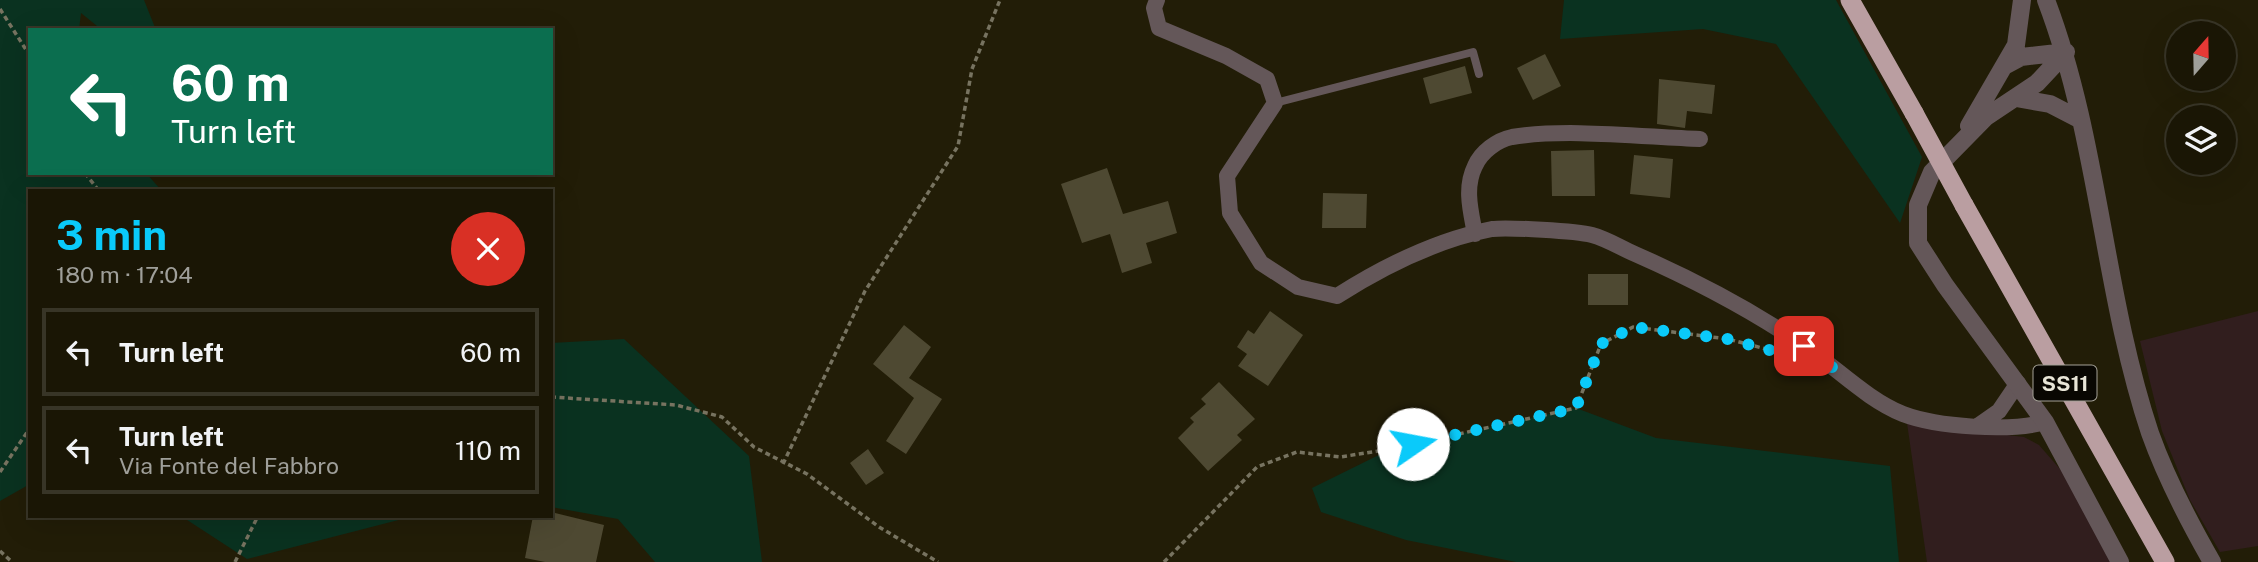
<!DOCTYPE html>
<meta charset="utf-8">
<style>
body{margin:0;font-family:"Public Sans",sans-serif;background:#231f0f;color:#f1f3f6;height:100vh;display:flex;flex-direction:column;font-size:26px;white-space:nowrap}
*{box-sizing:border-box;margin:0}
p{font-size:23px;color:#9f9f9a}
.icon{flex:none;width:38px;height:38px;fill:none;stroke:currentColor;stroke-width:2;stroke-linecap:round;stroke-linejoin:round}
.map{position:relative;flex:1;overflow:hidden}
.side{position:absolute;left:28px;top:189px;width:525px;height:329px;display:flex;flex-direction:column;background:#1a1605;border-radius:0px;box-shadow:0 7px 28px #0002,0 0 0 2px #383527}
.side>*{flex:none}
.top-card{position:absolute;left:28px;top:28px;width:525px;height:147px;border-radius:0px;box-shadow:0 7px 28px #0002,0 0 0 2px #383527;background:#0b6e4f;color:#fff;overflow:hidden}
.needle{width:46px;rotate:20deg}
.fabs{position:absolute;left:2166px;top:21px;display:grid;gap:14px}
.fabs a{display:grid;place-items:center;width:70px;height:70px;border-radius:50%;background:#1a1605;box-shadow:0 7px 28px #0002,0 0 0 2px #383527;font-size:35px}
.pin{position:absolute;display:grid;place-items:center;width:60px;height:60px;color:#fff;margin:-30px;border-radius:14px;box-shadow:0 4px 10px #0006}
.me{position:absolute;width:77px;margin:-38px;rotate:78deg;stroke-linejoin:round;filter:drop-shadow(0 0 5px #0008)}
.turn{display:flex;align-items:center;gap:24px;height:147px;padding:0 28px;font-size:32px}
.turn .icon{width:91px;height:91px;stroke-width:2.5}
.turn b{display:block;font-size:49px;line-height:60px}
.round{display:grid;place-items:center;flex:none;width:74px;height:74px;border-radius:37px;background:#231f0f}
.summary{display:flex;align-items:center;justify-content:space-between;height:119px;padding:0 28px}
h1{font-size:42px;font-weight:700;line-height:52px;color:#0acafa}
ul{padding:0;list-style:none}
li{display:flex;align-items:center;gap:21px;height:88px;margin:0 14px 10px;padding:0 14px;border:4px solid #383527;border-radius:0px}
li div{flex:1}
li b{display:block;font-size:26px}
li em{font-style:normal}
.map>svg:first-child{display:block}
.industrial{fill:#311e1e}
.green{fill:#0a3220}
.building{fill:#4e4932}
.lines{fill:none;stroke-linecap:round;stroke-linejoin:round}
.path{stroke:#777360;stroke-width:3.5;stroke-dasharray:5 3.5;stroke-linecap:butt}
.service{stroke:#645759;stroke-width:8}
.minor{stroke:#645759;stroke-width:16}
.tertiary{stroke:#645759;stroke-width:18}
.trunk{stroke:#ba9ea1;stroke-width:19}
.trunk-bridge{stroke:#ba9ea1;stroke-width:19}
.route{stroke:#0acafa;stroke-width:12;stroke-dasharray:0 21.6}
.labels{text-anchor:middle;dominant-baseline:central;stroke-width:7;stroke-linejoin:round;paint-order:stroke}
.shield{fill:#090702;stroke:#a5a297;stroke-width:2}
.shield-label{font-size:21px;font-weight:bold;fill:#e8e5d7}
</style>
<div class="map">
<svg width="2258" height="562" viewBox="0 0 2258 562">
<rect width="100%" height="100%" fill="#221d07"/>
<path class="industrial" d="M2258 311V546L2220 552 2190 500 2162 431 2140 341Z
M1907 423 2024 437 2039 445 2087 500 2112 562H1927Z"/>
<path class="green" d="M0 0H144L156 30H102L81 13 79 30H30V173H146L162 191H30V484L0 501Z
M1564 0H1836L1922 157 1900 223 1776 44 1703 29 1560 39Z
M624 339 749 456 762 562H655L618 519 551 507V343Z
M1576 408 1656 438 1890 466 1899 562H1516L1406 540 1321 512 1312 488 1391 449Z
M181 516H414L247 559Z"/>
<path class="building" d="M1545 54 1561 86 1533 100 1517 68Z
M1465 66 1472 93 1430 104 1423 78Z
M1659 79 1715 85 1712 114 1687 111 1685 128 1657 124Z
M1594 150 1595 196H1552L1551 151Z
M1634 155 1673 159 1670 198 1630 194Z
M1107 168 1123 214 1168 201 1177 233 1146 243 1152 263 1122 273 1110 234 1082 243 1061 184Z
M1323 193 1367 194 1366 228H1322Z
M1588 274H1628V305H1588Z
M1270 311 1303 335 1268 386 1238 366 1247 354 1237 347 1248 330 1254 334Z
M904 325 931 347 909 378 942 399 906 454 886 441 914 398 873 364Z
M1219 382 1255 419 1237 435 1242 440 1208 471 1178 438 1194 422 1190 418 1206 404 1201 399Z
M868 449 884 473 866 485 850 463Z
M551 512 604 525 596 562H545L525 558 533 516H551Z"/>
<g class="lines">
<path class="path" d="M0 9 30 56
M85 173 99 191
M551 397 676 405 722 417 754 447 807 474 879 527 938 562
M783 464 865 291 958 146 972 69 1000 0
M0 472 30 428
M0 551 12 562
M235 562 258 516
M1164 562 1257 467 1297 452 1340 457 1391 449 1576 408 1601 344 1633 327 1728 339 1785 354"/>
<path class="service" d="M1275 103 1473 52 1479 74"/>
<path class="minor" d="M1157 0 1154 8 1159 28 1226 56 1267 79 1275 103 1227 176 1230 213 1261 263 1298 287 1337 296C1384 266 1436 240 1492 229 1507 227 1577 231 1592 235 1607 239 1621 248 1635 254 1694 280 1755 312 1807 348 1838 369 1868 400 1903 414 1937 427 2010 432 2045 422
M1475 234C1471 212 1464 188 1475 166 1481 152 1497 140 1512 137 1566 128 1644 137 1700 139
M1979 425 1999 411 2018 383"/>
<path class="tertiary" d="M2046 0C2099 139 2103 292 2150 433 2166 478 2188 520 2212 562
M2066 52 2037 83 1986 117 1932 172 1918 205V243L1945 285 2045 422 2120 562
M2006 65 2021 57 2066 52
M2016 98 2050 104 2079 119
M1969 126 2016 45 2022 0"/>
<path class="trunk" d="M1850 0 1914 113
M1964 205 2165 562"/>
<path class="trunk-bridge" d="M1914 113 1964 205"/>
</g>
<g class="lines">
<path class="route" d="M1413 444 1576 408 1601 344 1633 327 1728 339 1836 368 1804 346"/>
</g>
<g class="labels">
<rect class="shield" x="2033.5" y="365.5" width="63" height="35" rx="5"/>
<g class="shield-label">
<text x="2065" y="383">SS11</text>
</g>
</g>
</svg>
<div class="fabs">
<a><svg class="needle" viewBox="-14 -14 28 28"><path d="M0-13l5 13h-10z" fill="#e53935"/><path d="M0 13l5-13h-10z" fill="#9f9f9a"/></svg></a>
<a><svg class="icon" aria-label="layers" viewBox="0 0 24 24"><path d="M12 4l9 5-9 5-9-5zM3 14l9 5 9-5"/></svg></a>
</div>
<div class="pin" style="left:1804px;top:346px;background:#d93025"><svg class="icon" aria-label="arrive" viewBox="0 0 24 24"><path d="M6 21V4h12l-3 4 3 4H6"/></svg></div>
<svg class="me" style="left:1413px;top:444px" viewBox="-20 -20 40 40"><circle r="19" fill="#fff"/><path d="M0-13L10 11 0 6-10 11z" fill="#0acafa"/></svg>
<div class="top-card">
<div class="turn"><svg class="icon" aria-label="left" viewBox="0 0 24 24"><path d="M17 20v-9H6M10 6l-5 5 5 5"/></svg><div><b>60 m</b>Turn left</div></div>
</div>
<section class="side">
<div class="summary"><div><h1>3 min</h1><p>180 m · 17:04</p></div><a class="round" style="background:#d93025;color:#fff"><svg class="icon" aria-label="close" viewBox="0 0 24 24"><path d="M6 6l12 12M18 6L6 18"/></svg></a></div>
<ul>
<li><svg class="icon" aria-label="left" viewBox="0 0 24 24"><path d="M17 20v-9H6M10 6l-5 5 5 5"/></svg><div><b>Turn left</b></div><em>60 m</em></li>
<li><svg class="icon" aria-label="left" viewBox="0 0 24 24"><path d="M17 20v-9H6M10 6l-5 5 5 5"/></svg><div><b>Turn left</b><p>Via Fonte del Fabbro</p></div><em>110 m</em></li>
</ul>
</section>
</div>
